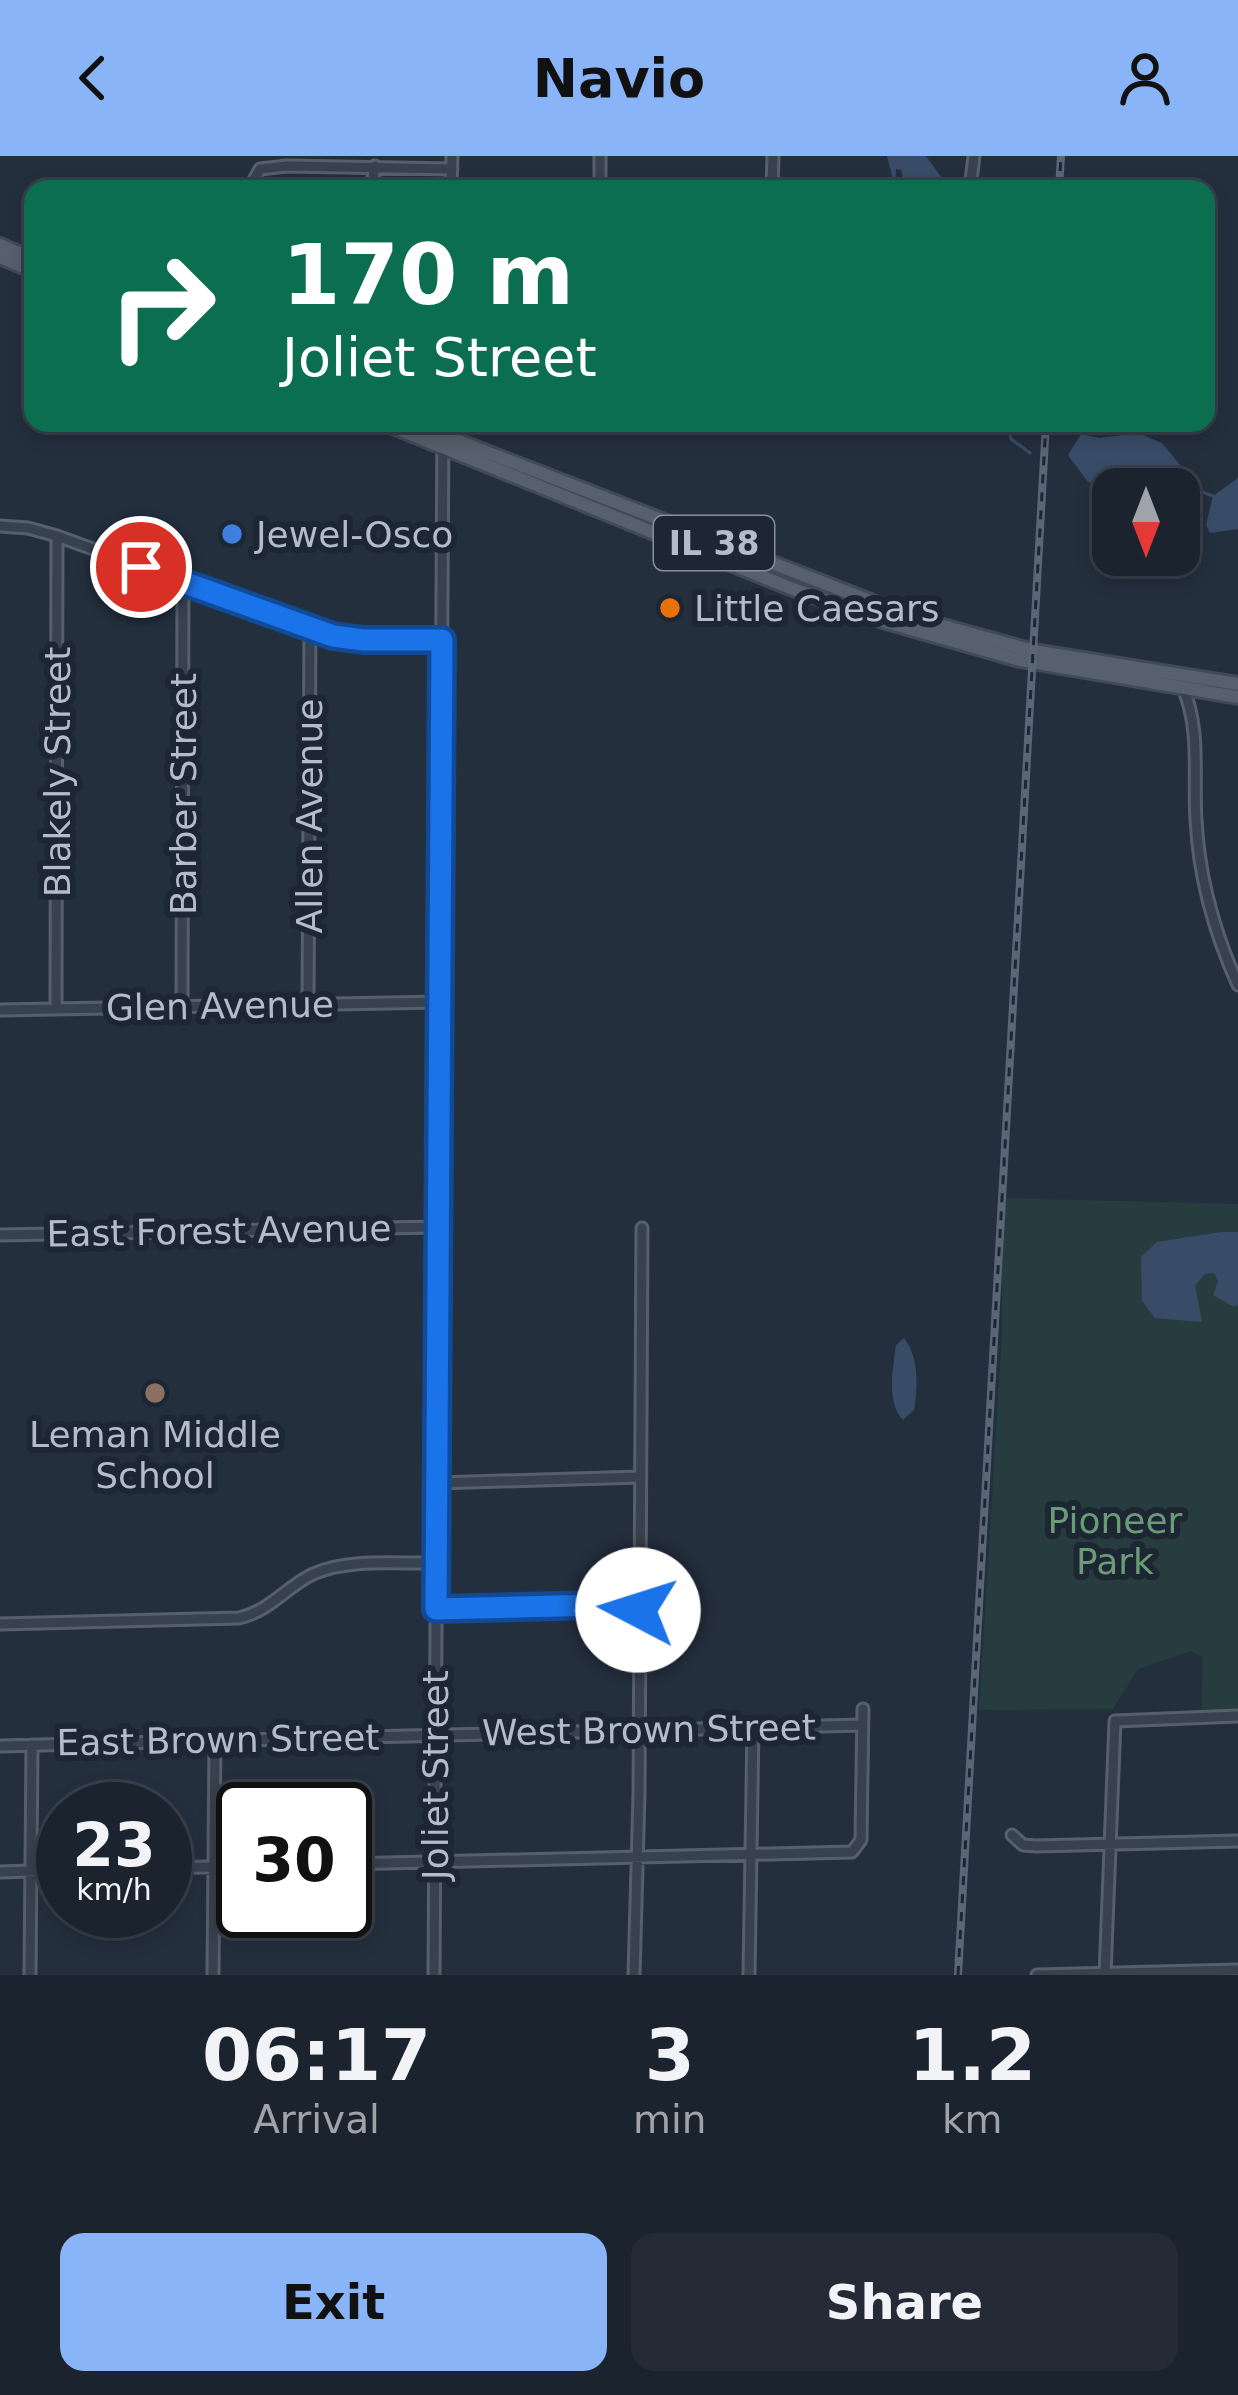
<!DOCTYPE html>
<style>
body{margin:0;font-family:"DejaVu Sans",sans-serif;background:#242b36;color:#f1f3f6;height:100vh;display:flex;flex-direction:column;font-size:45px;white-space:nowrap}
*{box-sizing:border-box;margin:0}
p{font-size:39px;color:#a0a4aa}
.icon{flex:none;width:66px;height:66px;fill:none;stroke:currentColor;stroke-width:2;stroke-linecap:round;stroke-linejoin:round}
.map{position:relative;height:1819px;overflow:hidden}
.drawer{display:flex;flex-direction:column;background:#1b232e;flex:1}
.drawer>*{flex:none}
.hud{position:absolute;left:24px;top:24px;width:1191px;height:252px;border-radius:24px;box-shadow:0 6px 18px #0003,0 0 0 3px #39404a;background:#0b6e4f;color:#fff;overflow:hidden}
.needle{width:78px;rotate:180deg}
.tools{position:absolute;left:1092px;top:312px;display:grid;gap:24px}
.tools a{display:grid;place-items:center;width:108px;height:108px;border-radius:24px;background:#1b232e;box-shadow:0 6px 18px #0003,0 0 0 3px #39404a;font-size:60px}
.speed{position:absolute;left:36px;top:1626px;display:flex;gap:24px;font-size:60px;font-weight:700;text-align:center}
.speed>*{display:grid;place-content:center;width:156px;height:156px;border-radius:50%;background:#1b232e;box-shadow:0 6px 18px #0003,0 0 0 3px #39404a;line-height:1}
.speed small{font-size:30px;font-weight:400}
.speed .limit{border:6px solid #111;border-radius:18px;background:#fff;color:#111}
.pin{position:absolute;display:grid;place-items:center;width:102px;height:102px;color:#fff;margin:-51px;border:6px solid #fff;border-radius:50%;box-shadow:0 3px 12px #0007}
.me{position:absolute;width:132px;margin:-66px;rotate:275deg;stroke-linejoin:round;filter:drop-shadow(0 0 9px #0008)}
.turn{display:flex;align-items:center;gap:42px;height:252px;padding:0 60px;font-size:54px}
.turn .icon{width:156px;height:156px;stroke-width:2.5}
.turn b{display:block;font-size:84px;line-height:102px}
.eta{display:flex;justify-content:space-evenly;align-items:center;height:204px;text-align:center}
.eta b{font-size:72px;font-weight:600;line-height:84px}
.action{display:flex;gap:24px;margin-top:auto;padding:24px 60px}
.action a{flex:1;height:138px;border-radius:24px;background:#8ab4f8;color:#111;font-size:48px;font-weight:600;line-height:138px;text-align:center}
.action a+a{background:#242b36;color:#f1f3f6}
header{display:flex;justify-content:space-between;align-items:center;height:156px;padding:0 60px;background:#8ab4f8;color:#111;font-size:54px;font-weight:600}
.map>svg:first-child{display:block}
.green{fill:#263c3f}
.water{fill:#394c67}
.lines{fill:none;stroke-linecap:round;stroke-linejoin:round}
.stream{stroke:#394c67;stroke-width:3}
.minor-casing{stroke:#565f6c;stroke-width:15}
.major-casing{stroke:#414a57;stroke-width:18}
.minor{stroke:#38414e;stroke-width:9}
.major{stroke:#56606e;stroke-width:12}
.rail-casing{stroke:#5a6575;stroke-width:8}
.rail{stroke:#1d2633;stroke-width:3;stroke-dasharray:9;stroke-linecap:butt}
.route-casing{stroke:#114b97;stroke-width:30}
.route{stroke:#1a73e8;stroke-width:21}
.shop-dot{fill:#3f7fe0;stroke:#1d2633;stroke-width:4.5}
.food-dot{fill:#e8710a;stroke:#1d2633;stroke-width:4.5}
.education-dot{fill:#8d6e63;stroke:#1d2633;stroke-width:4.5}
.labels{text-anchor:middle;dominant-baseline:central;stroke-width:12;stroke-linejoin:round;paint-order:stroke}
.shield{fill:#1d2633;stroke:#878f9c;stroke-width:3}
.shield-label{font-size:33px;font-weight:bold;fill:#b4bcc9}
.poi-label{font-size:36px;fill:#b4bcc9;stroke:#1d2633;text-anchor:start}
.street-label{font-size:36px;fill:#b4bcc9;stroke:#1d2633}
.park-label{font-size:36px;fill:#6b9a76;stroke:#1d2633}
</style>
<header><svg class="icon" aria-label="back" viewBox="0 0 24 24"><path d="M15 5l-7 7 7 7"/></svg>Navio<svg class="icon" aria-label="person" viewBox="0 0 24 24"><circle cx="12" cy="8" r="4"/><path d="M4 21q1-7 8-7t8 7"/></svg></header>
<div class="map">
<svg width="1238" height="1819" viewBox="0 0 1238 1819">
<rect width="100%" height="100%" fill="#242f3e"/>
<path class="green" d="M1002 1042 1238 1048V1560L1201 1561 1203 1501 1191 1495 1138 1513 1113 1553 979 1554 1002 1177Z"/>
<path class="water" d="M887 0H926L942 22 943 33H906L901 14 896 13 895 31Z
M1138 277 1162 287 1202 336 1183 326 1179 361V333H1113V369L1103 353 1105 328 1088 326 1068 299 1081 278 1099 282Z
M1238 322V373L1210 377 1206 369 1213 340Z
M1221 1076H1238V1149L1234 1151 1213 1139 1218 1125 1214 1117 1205 1118 1195 1130 1202 1166 1155 1162 1142 1145 1141 1101 1157 1086Z
M904 1182C919 1201 918 1230 914 1254L903 1264C886 1246 893 1212 896 1189Z"/>
<g class="lines">
<path class="stream" d="M1008 267 1011 283 1030 297
M1202 336 1213 340"/>
<defs>
<path id="minor" d="M249 33 260 13 287 10 452 13
M371 33 375 10
M451 33 452 0
M600 33V0
M772 33 773 0
M970 33 974 0
M0 370 28 372 57 380 333 480 363 484H442
M1183 532C1201 574 1193 619 1196 664 1199 722 1214 776 1238 829
M308 848 310 472
M182 850 183 426
M56 853 57 380
M0 854 441 846
M0 1079 438 1071
M437 1327 640 1321
M436 1453 639 1448
M0 1468 239 1462C270 1455 286 1431 313 1418 349 1402 398 1408 437 1407
M0 1590 862 1569
M1012 1679 1023 1689 1036 1690 1238 1685
M345 1708 852 1696 861 1684 863 1553
M165 1712 243 1710
M0 1716 63 1714
M30 1819 32 1589
M213 1819 215 1584
M434 1819 443 267
M634 1819 639 1638 642 1072
M749 1819 753 1571
M1037 1819 1238 1814
M1105 1819 1115 1565 1238 1560"/>
<path id="major" d="M0 89 33 103
M0 101 33 115
M383 267 793 433 883 465 1020 504 1238 541
M412 267 914 462 1033 495 1238 528"/>
</defs>
<use href="#minor" class="minor-casing"/>
<use href="#major" class="major-casing"/>
<use href="#minor" class="minor"/>
<use href="#major" class="major"/>
<defs>
<path id="rail" d="M1059 33 1061 0
M958 1819 1046 267"/>
</defs>
<use href="#rail" class="rail-casing"/>
<use href="#rail" class="rail"/>
</g>
<g class="lines">
<defs>
<path id="route" d="M141 411 333 480 363 484H442L436 1453 639 1448 638 1454"/>
</defs>
<use href="#route" class="route-casing"/>
<use href="#route" class="route"/>
</g>
<circle class="shop-dot" cx="232" cy="378" r="12"/>
<circle class="food-dot" cx="670" cy="452" r="12"/>
<circle class="education-dot" cx="155" cy="1237" r="12"/>
<g class="labels">
<rect class="shield" x="654" y="360" width="120" height="54" rx="9"/>
<g class="shield-label">
<text x="714" y="387">IL 38</text>
</g>
<g class="poi-label">
<text x="256" y="378">Jewel-Osco</text>
<text x="694" y="452">Little Caesars</text>
<text x="155" y="1278" text-anchor="middle">Leman Middle<tspan x="155" dy="41">School</tspan></text>
</g>
<g class="street-label">
<text transform="translate(57 616) rotate(-90)">Blakely Street</text>
<text transform="translate(183 638) rotate(-90)">Barber Street</text>
<text transform="translate(309 660) rotate(-90)">Allen Avenue</text>
<text transform="translate(220 850) rotate(-1)">Glen Avenue</text>
<text transform="translate(219 1075) rotate(-1)">East Forest Avenue</text>
<text transform="translate(649 1574) rotate(-1)">West Brown Street</text>
<text transform="translate(218 1584) rotate(-1)">East Brown Street</text>
<text transform="translate(435 1619) rotate(-90)">Joliet Street</text>
</g>
<g class="park-label">
<text x="1115" y="1364">Pioneer<tspan x="1115" dy="41">Park</tspan></text>
</g>
</g>
</svg>
<div class="tools">
<a><svg class="needle" viewBox="-14 -14 28 28"><path d="M0-13l5 13h-10z" fill="#e53935"/><path d="M0 13l5-13h-10z" fill="#a0a4aa"/></svg></a>
</div>
<div class="speed"><div>23<small>km/h</small></div><div class="limit">30</div></div>
<div class="pin" style="left:141px;top:411px;background:#d93025"><svg class="icon" aria-label="arrive" viewBox="0 0 24 24"><path d="M6 21V4h12l-3 4 3 4H6"/></svg></div>
<svg class="me" style="left:638px;top:1454px" viewBox="-20 -20 40 40"><circle r="19" fill="#fff"/><path d="M0-13L10 11 0 6-10 11z" fill="#1a73e8"/></svg>
<div class="hud">
<div class="turn"><svg class="icon" aria-label="right" viewBox="0 0 24 24"><path d="M7 20v-9h11M14 6l5 5-5 5"/></svg><div><b>170 m</b>Joliet Street</div></div>
</div>
</div>
<section class="drawer">
<div class="eta">
<div><b>06:17</b><p>Arrival</p></div>
<div><b>3</b><p>min</p></div>
<div><b>1.2</b><p>km</p></div>
</div>
<div class="action"><a>Exit</a><a>Share</a></div>
</section>
